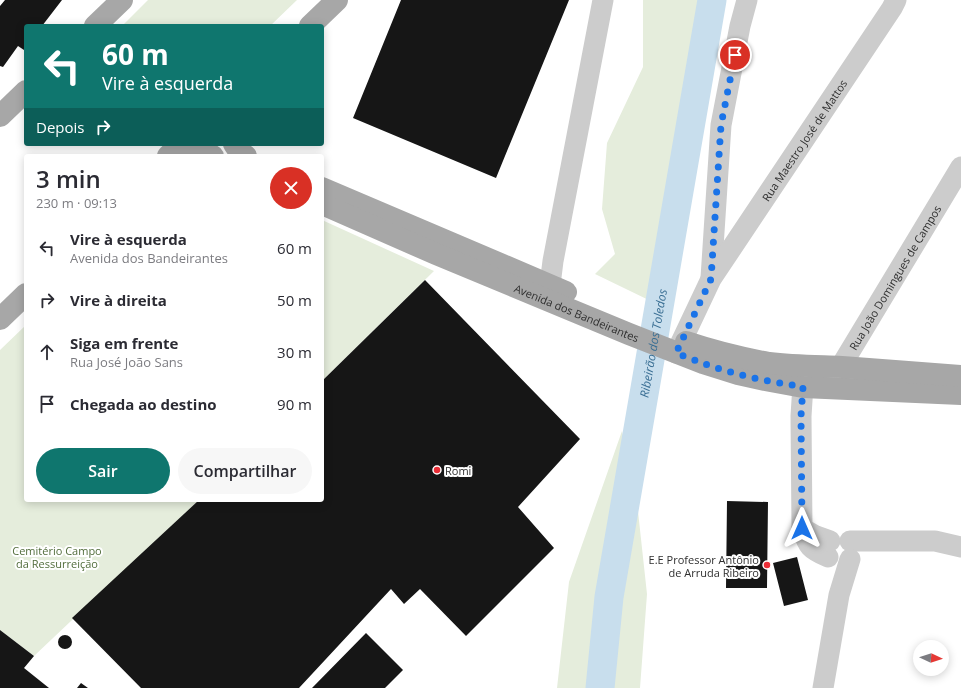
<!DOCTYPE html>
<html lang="pt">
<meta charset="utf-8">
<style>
body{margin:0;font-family:"Open Sans",sans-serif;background:#f7f7f7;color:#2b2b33;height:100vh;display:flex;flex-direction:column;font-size:15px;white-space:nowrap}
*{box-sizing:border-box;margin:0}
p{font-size:13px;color:#7c7c81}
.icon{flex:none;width:22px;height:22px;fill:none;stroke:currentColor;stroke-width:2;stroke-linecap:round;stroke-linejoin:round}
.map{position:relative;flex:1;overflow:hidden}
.details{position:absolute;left:24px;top:154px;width:300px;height:348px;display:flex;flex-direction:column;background:#fff;border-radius:4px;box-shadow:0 2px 10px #0003}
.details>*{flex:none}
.hud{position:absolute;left:24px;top:24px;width:300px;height:122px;border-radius:4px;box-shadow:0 2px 10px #0003;background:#0f766e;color:#fff;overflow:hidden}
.needle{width:26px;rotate:94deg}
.fabs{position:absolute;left:913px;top:640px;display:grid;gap:8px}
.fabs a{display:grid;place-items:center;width:36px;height:36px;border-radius:50%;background:#fff;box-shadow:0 2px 10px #0003;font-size:20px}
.pin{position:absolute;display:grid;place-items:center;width:34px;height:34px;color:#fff;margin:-17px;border:2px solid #fff;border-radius:50%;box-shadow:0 1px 4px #0007}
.me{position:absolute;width:44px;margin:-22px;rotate:0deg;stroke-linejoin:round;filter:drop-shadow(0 0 3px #0008)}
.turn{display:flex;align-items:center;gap:14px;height:84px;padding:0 12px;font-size:18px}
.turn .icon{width:52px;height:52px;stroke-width:2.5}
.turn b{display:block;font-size:28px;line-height:34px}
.then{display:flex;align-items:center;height:38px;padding:0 12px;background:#0003;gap:8px;font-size:15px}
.round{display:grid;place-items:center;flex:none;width:42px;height:42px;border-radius:21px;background:#f7f7f7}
.summary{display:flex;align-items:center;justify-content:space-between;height:68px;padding:0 12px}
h1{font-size:24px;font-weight:600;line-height:30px}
.primary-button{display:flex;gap:8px;margin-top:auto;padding:8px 12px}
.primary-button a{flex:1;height:46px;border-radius:24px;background:#0f766e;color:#fff;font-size:16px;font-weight:600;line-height:46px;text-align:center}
.primary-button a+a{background:#f7f7f7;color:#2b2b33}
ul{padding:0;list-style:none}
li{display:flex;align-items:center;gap:12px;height:52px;padding:0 12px}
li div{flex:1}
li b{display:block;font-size:15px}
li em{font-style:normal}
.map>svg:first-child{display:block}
.green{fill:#e5eddc}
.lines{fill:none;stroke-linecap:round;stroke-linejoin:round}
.river{stroke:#c8deed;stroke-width:29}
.building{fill:#161616}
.minor{stroke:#ccc;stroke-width:21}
.major{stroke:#a7a7a7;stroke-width:22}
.route{stroke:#1a73e8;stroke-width:7;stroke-dasharray:0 12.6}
.poi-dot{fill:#ea2d36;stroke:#fff;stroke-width:1.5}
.labels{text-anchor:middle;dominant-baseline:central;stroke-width:4;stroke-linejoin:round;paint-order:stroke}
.street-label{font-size:11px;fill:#2f2f2f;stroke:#fff}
.poi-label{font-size:11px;fill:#2f2f2f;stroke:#fff;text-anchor:start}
.park-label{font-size:11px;fill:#516c3b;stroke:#fff}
.water-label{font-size:12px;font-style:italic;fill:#3a6f94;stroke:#fff}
</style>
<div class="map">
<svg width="961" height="688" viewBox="0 0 961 688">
<rect width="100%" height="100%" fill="#fff"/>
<path class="green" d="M148 0H297L270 26H122Z
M643 0H712L659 305 595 274 615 254 602 209 607 143 643 67Z
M322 220 434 271 322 381Z
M26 325V500H199L34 656 0 630V350Z
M622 431 636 493 647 594 640 688H557L569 582Z"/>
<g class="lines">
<path class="river" id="s1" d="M600 688 609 597 712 0"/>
</g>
<path class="building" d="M5 0H62L42 26H26V48L24 50 18 46 3 67 0 66V6Z
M401 0H569L496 178 353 118Z
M425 280 580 439 518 507 554 548 466 636 420 589 404 604 391 589 299 688H141L72 618 199 500H322V381Z
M727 501 768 502 767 588H726Z
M797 557 808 600 784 606 773 563Z
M0 630 34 656 24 668 49 688H0Z
M366 633 403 670 385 688H312Z
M58 642a7 7 0 1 1 14 0a7 7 0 1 1-14 0Z
M81 683 88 688H77Z"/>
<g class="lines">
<g class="minor">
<path d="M711 278 721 125 740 26 747 0"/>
<path d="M550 285 553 261 603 0"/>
<path id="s2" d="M676 353 711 279 892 8 896 0"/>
<path d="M804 369 801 416 802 528C808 547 810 549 828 557"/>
<path id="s3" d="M832 381 961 167"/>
<path d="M802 528 816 536 830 541"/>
<path d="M850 541H935L961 547"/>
<path d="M823 688 839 595 850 559"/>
</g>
<g class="major">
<path d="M95 26 122 0"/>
<path d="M310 26 337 0"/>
<path d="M0 116 26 91"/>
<path d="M186 144 213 156"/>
<path d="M234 144 238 150 246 156"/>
<path d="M168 156 180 144"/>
<path d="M322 188 566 292"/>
<path id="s4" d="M322 204 436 254 629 334 703 363 738 374 765 380 803 387 961 394"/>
<path d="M0 319 26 294"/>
<path d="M686 342C713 351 741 358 769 363 793 366 818 366 842 367 882 370 921 373 961 376"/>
</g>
</g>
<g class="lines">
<path class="route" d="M735 55 721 125 711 279 676 353C697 361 717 369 738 374 759 380 781 383 803 387L801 416 802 528"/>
</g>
<g class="poi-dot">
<circle cx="437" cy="470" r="4"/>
<circle cx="767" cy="565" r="4"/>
</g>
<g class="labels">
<g class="street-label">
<text stroke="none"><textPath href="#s2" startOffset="249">Rua Maestro José de Mattos</textPath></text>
<text stroke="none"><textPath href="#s3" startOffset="121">Rua João Domingues de Campos</textPath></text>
<text stroke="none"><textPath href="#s4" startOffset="277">Avenida dos Bandeirantes</textPath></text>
</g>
<g class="poi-label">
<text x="445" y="470">Romi</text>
<text x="759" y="559" text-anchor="end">E.E Professor Antônio<tspan x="759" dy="13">de Arruda Ribeiro</tspan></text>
</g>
<g class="park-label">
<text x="57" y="550">Cemitério Campo<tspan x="57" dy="13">da Ressurreição</tspan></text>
</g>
<g class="water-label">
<text stroke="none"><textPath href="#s1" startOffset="349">Ribeirão dos Toledos</textPath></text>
</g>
</g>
</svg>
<div class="fabs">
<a><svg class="needle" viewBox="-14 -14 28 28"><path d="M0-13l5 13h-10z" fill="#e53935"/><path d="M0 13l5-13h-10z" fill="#7c7c81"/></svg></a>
</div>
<div class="pin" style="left:735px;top:55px;background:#d93025"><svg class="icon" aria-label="arrive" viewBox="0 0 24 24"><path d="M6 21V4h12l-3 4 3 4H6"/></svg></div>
<svg class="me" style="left:802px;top:528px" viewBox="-20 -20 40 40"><path d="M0-17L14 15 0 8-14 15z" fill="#1a73e8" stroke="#fff" stroke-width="4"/></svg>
<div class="hud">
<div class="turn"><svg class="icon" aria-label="left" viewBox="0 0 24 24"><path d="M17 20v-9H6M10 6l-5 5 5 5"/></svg><div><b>60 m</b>Vire à esquerda</div></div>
<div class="then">Depois<svg class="icon" aria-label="right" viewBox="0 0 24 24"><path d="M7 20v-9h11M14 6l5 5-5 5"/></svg></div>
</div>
<section class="details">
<div class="summary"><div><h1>3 min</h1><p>230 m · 09:13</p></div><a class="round" style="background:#d93025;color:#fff"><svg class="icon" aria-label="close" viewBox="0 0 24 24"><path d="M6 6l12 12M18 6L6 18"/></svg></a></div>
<ul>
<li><svg class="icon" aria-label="left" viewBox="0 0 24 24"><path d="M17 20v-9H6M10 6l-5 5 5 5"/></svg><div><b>Vire à esquerda</b><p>Avenida dos Bandeirantes</p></div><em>60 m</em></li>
<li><svg class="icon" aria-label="right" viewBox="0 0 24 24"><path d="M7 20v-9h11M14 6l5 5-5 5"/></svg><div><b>Vire à direita</b></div><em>50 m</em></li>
<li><svg class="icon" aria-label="ahead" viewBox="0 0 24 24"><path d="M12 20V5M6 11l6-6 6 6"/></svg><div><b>Siga em frente</b><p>Rua José João Sans</p></div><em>30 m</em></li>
<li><svg class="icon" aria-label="arrive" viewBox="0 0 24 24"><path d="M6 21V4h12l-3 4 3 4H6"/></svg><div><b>Chegada ao destino</b></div><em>90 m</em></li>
</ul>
<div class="primary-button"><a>Sair</a><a>Compartilhar</a></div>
</section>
</div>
